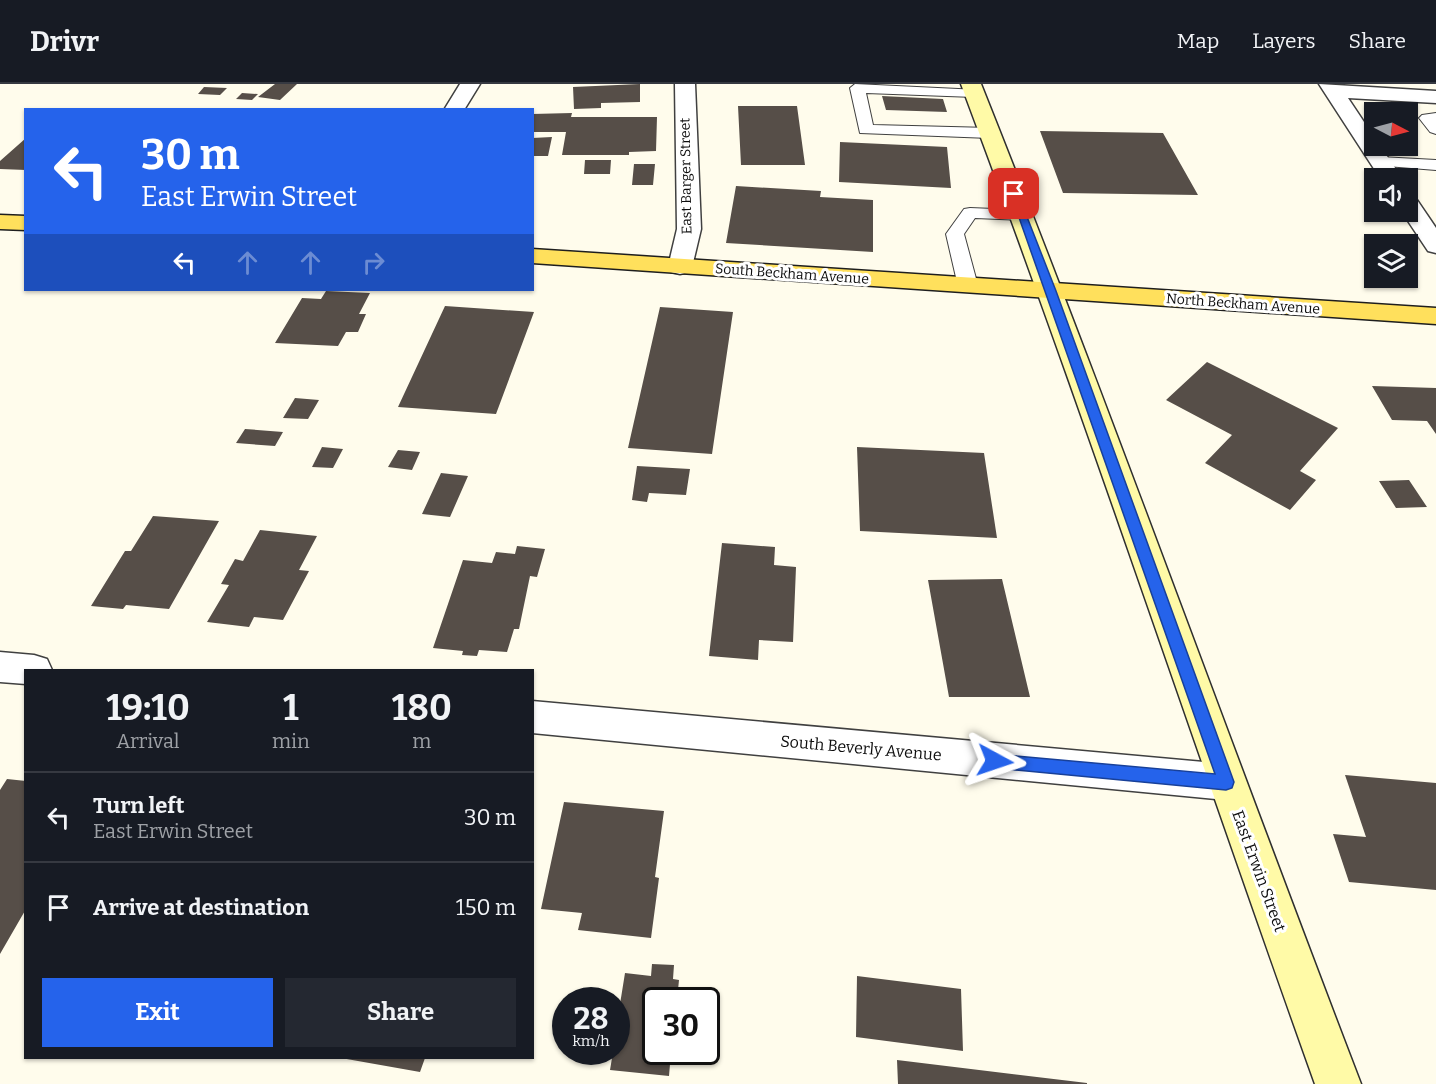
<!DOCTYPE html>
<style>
body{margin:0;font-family:Bitter,serif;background:#242831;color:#f1f3f6;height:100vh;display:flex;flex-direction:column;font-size:22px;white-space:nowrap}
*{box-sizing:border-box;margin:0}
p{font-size:20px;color:#9ea1a6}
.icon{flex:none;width:33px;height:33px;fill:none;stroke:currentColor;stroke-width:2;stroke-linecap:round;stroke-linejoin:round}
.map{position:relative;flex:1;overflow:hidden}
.drawer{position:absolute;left:24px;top:585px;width:510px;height:390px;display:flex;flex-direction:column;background:#171b24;border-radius:0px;box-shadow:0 2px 4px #0004}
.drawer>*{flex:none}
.banner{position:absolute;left:24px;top:24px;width:510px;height:183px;border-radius:0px;box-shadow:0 2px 4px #0004;background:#2563eb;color:#fff;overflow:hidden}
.needle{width:39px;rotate:96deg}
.controls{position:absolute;left:1364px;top:18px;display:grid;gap:12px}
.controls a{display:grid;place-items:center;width:54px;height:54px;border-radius:0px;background:#171b24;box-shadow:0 2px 4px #0004;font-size:30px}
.speed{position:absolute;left:552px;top:903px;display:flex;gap:12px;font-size:30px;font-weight:700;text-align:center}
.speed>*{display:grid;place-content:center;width:78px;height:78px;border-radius:50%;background:#171b24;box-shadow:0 2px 4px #0004;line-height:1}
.speed small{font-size:15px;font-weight:400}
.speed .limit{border:3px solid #111;border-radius:9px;background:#fff;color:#111}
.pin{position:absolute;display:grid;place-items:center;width:51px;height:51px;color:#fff;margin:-26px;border-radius:12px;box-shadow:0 3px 9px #0006}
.me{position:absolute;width:66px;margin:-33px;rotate:95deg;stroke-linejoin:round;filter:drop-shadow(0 0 4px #0008)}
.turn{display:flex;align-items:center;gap:21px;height:126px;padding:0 18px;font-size:27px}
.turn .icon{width:78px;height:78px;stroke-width:2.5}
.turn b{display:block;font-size:42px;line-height:51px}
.lanes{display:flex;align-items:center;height:57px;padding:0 18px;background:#0003;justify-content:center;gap:30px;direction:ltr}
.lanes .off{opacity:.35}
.eta{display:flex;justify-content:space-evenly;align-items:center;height:102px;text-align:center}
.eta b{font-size:36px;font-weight:700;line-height:42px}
.action{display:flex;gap:12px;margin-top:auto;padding:12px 18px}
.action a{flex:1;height:69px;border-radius:0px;background:#2563eb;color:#fff;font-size:24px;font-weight:700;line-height:69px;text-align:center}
.action a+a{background:#242831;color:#f1f3f6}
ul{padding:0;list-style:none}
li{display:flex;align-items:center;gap:18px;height:90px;padding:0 18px;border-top:2px solid #363941}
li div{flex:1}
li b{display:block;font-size:22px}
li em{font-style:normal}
header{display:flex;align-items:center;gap:36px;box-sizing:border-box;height:84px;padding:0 30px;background:#171b24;border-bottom:2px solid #363941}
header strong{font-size:28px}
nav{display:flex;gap:33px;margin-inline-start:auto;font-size:21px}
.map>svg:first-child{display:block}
.building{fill:#564e48}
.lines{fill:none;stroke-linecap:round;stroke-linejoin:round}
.lane-casing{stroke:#404040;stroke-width:2}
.street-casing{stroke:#404040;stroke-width:3}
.secondary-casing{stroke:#2f2f2f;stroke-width:3}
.primary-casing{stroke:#1e1e1e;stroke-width:3}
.lane{fill:#fff;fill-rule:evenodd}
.street{fill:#fff;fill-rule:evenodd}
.secondary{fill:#fffaa7;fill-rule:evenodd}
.primary{fill:#ffe05c;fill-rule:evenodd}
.route{fill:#2563eb;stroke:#184099;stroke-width:1.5}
.labels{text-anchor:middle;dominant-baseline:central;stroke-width:6;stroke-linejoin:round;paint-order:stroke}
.far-street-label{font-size:14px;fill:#0d0d0d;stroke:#fff}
.street-label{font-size:16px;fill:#0d0d0d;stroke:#fff}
</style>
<header>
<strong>Drivr</strong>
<nav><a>Map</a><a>Layers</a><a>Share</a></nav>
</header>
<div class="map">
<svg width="1436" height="1000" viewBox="0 0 1436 1000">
<rect width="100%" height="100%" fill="#fffcec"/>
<path class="building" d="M275 0H297L280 16 258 13Z
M640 0V18L601 19V24L574 25 573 3Z
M204 3 227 4 220 11 198 10Z
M242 9 258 10 252 16 236 15Z
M882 12 943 15 947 28 886 26Z
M738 22H797L805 81H741Z
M572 29 571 33H657L656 67 629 68V71H562L566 48H532V30Z
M1040 47 1163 49 1198 111 1063 109Z
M552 53 548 72H532V54Z
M26 54V86L0 85V77Z
M840 58 947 63 951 104 839 98Z
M585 76H611L610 90H584Z
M634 80H655L653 101H632Z
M736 102 821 107 820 113 873 116V168L726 159Z
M326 207 370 209 359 230H366L358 248H346L338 262 275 259 302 214 321 215Z
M445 222 534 228 496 330 398 323Z
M660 223 733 228 712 370 628 364Z
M1207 278 1338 344 1300 387 1316 396 1290 426 1205 379 1232 351 1166 316Z
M1372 302 1436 304V350L1427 337 1392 336Z
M295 314 319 316 308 335 283 334Z
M245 345 283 348 275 362 236 359Z
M322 363 343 365 333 384 312 383Z
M857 363 984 369 997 454 860 447Z
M398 366 420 368 412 386 388 383Z
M637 382 690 385 686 411 649 409 647 418 632 416Z
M441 389 468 392 450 433 422 430Z
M1409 396 1427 423 1396 424 1379 397Z
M153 432 219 437 169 525 126 521 123 525 91 522 125 467H131Z
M260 446 317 452 299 486 309 487 283 536 254 533 249 543 207 538 229 501 221 500 235 475 243 477Z
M722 459 775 463 774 481 796 483 793 558 759 556 758 576 709 572Z
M517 462 545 465 537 493 530 492 519 545H514L507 568 479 566 477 572 462 571 463 567 433 564 463 476 492 479 496 468 515 470Z
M1002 495 1030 613H949L928 496Z
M1345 691 1436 699V806L1349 798 1333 750 1366 753Z
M7 695 26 697V825L0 870V706Z
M564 718 664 727 655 793 659 794 651 854 578 846 582 829 541 825Z
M652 880 674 881 673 895 679 896 677 916H656V968H671L669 992 610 986 613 968H616V945L625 889 651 892Z
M857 892 961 905 963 967 856 953Z
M341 974H425L420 988Z
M897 976 1087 999V1000H898Z"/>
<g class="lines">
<defs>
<path id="lane" d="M855 0 979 6 981 9 979 12 974 13 866 9 873 41 990 44 998 49 990 54 860 49 850 4Z
M1436 29V50L1430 48 1419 34 1422 31Z
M1380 73 1436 76V86L1374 81 1372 78Z
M970 124 1021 126 1030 131 1021 136 975 134 964 150 978 202 968 208 958 202 946 150 964 125Z"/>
<path id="street" d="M460 0H480L464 26H444Z
M675 0H695L701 145 692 183 689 188 680 190 671 188 668 183 677 145Z
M1319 0 1436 7V19L1348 14 1374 53V62H1380L1402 94H1380Z
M1407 111 1415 113 1436 144V169L1428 167 1402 128H1407Z
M0 568 34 571 47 575 52 586H26V600L0 598Z
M532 617 1226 680 1240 685 1245 698 1240 711 1226 716 532 649Z"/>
<path id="secondary" d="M961 0H981C1113 331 1233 667 1361 1000H1315C1196 667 1085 331 961 0Z"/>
<path id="primary" d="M0 131 26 132V146L0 145Z
M532 165 1436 224V240L532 179Z"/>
</defs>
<use href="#lane" class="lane-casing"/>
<use href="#street" class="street-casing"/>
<use href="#secondary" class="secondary-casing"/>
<use href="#primary" class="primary-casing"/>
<use href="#lane" class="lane"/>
<use href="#street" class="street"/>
<use href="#secondary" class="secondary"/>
<use href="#primary" class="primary"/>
</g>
<path class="route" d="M1010 108 1018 110 1056 207 1234 698 1232 704 1226 706 995 684 990 682 987 677 990 672 995 670 1215 690Z"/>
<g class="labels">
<g class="far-street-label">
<text transform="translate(686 92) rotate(-91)">East Barger Street</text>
<text transform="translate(792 190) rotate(4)">South Beckham Avenue</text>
<text transform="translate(1243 220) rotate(4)">North Beckham Avenue</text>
</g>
<g class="street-label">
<text transform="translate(861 664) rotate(5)">South Beverly Avenue</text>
<text transform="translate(1259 787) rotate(70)">East Erwin Street</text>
</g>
</g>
</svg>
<div class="controls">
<a><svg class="needle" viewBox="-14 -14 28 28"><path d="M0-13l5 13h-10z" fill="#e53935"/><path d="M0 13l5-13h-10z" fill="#9ea1a6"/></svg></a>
<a><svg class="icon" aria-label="sound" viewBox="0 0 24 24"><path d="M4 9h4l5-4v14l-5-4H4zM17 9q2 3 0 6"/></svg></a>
<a><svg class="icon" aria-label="layers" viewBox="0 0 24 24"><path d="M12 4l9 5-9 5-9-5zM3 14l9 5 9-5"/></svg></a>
</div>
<div class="speed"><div>28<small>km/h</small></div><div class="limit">30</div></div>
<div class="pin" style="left:1014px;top:110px;background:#d93025"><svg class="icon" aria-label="arrive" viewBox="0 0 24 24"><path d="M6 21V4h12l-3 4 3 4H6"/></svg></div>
<svg class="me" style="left:995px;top:677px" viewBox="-20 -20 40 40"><path d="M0-17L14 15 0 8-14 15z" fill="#2563eb" stroke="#fff" stroke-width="4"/></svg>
<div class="banner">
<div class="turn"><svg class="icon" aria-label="left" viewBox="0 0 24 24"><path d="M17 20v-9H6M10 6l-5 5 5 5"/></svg><div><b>30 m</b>East Erwin Street</div></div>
<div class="lanes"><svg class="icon" aria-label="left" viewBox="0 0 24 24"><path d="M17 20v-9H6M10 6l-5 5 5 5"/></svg><svg class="icon off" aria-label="ahead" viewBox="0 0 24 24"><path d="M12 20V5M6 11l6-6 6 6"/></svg><svg class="icon off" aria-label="ahead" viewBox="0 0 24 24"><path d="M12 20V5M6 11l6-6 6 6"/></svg><svg class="icon off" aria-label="right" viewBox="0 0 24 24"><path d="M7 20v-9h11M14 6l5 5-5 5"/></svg></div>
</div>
<section class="drawer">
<div class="eta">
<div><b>19:10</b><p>Arrival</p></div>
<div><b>1</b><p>min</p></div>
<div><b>180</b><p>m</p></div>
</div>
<ul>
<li><svg class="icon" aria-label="left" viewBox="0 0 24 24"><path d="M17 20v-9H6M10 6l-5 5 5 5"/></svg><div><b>Turn left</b><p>East Erwin Street</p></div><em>30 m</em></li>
<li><svg class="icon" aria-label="arrive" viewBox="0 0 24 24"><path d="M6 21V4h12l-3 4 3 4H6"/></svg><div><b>Arrive at destination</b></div><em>150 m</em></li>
</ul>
<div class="action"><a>Exit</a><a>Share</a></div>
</section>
</div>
